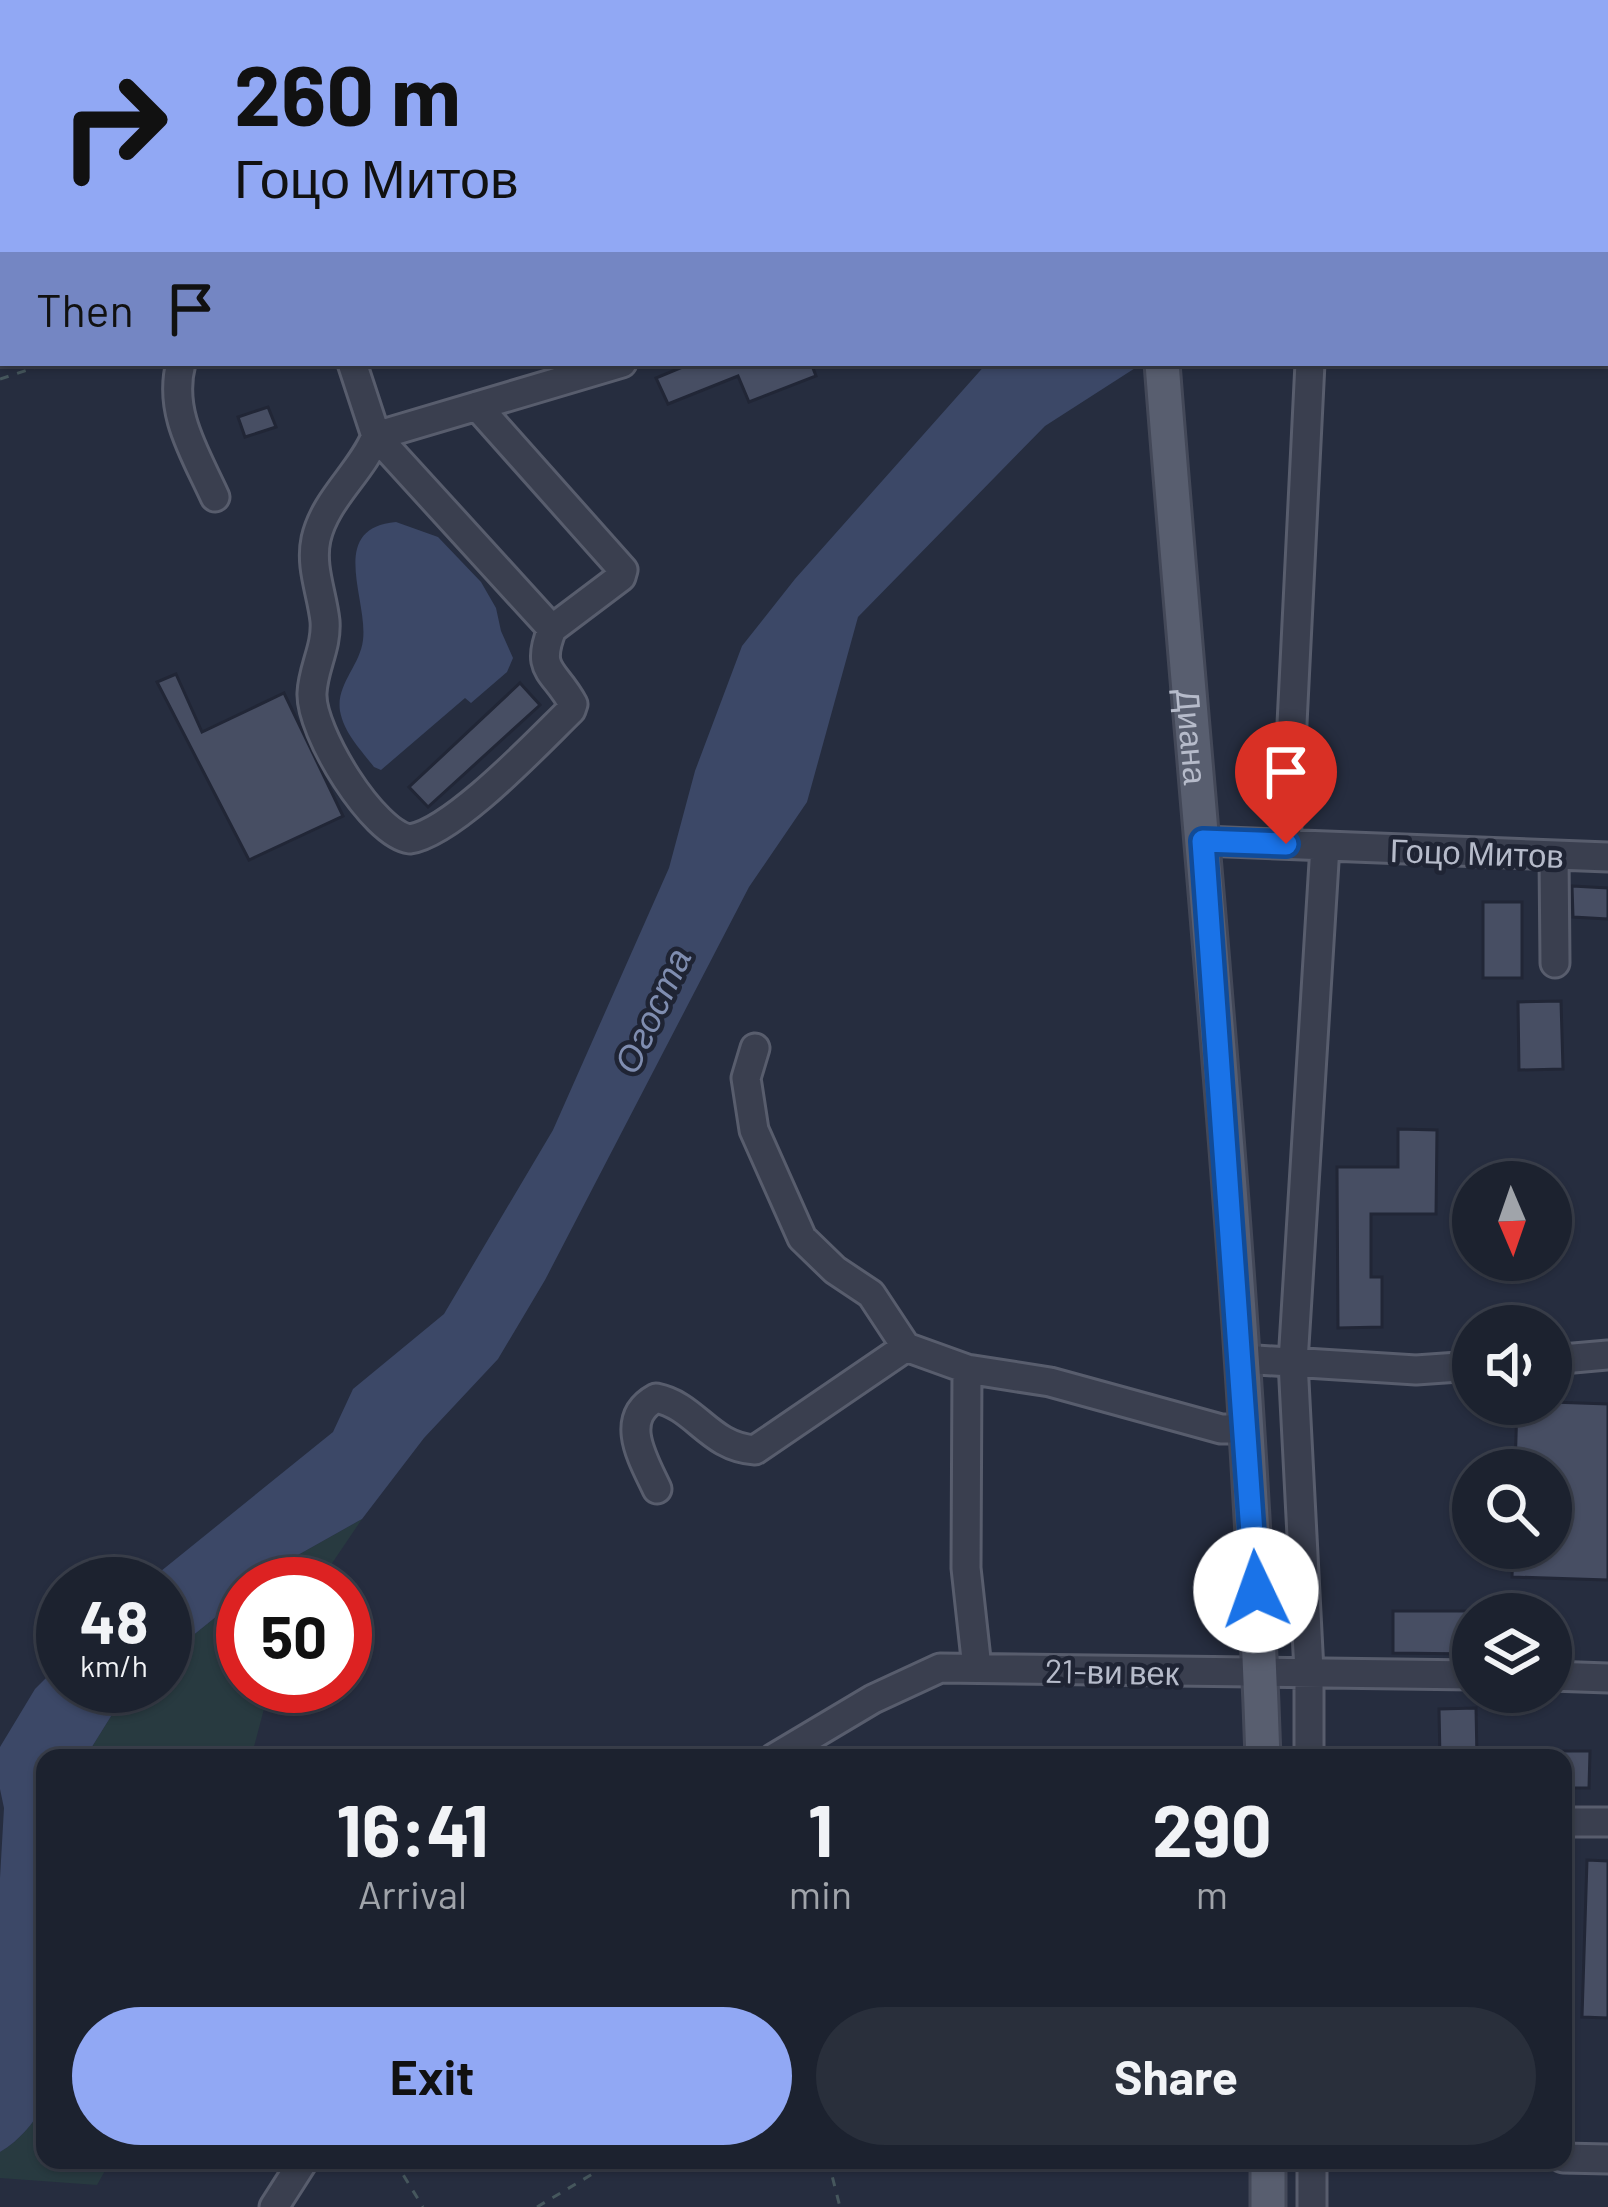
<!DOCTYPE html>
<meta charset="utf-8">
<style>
body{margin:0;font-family:Barlow,sans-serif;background:#292f3b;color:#f1f3f6;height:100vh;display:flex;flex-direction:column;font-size:45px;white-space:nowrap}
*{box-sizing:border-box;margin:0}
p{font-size:39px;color:#a0a4aa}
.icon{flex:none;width:66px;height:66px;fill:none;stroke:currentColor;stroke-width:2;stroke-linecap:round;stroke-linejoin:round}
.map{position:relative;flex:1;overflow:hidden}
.panel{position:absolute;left:36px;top:1749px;width:1536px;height:420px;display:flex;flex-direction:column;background:#1c222f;border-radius:24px;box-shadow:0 3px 9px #0004,0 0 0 3px #3a3f4b}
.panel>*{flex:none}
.banner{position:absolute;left:0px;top:0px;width:1608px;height:366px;box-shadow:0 3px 9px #0004,0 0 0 3px #3a3f4b;background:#91a8f4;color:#111;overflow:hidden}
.needle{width:78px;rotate:178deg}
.controls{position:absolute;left:1452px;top:1161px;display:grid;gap:24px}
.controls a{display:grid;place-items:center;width:120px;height:120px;border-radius:50%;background:#1c222f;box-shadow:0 3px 9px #0004,0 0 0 3px #3a3f4b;font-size:60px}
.speed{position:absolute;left:36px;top:1557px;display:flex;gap:24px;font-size:60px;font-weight:700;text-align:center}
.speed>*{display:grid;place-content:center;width:156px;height:156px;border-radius:50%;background:#1c222f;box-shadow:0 3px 9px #0004,0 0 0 3px #3a3f4b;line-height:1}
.speed small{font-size:30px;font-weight:400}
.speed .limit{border:18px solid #d22;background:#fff;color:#111}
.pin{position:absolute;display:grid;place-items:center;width:102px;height:102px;color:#fff;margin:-123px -51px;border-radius:50% 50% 50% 0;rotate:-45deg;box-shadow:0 0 12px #0007}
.pin .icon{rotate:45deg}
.me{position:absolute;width:132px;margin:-66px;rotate:357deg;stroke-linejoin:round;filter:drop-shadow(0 0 9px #0008)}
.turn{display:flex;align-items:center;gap:42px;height:252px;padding:0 36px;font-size:54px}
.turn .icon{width:156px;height:156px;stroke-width:2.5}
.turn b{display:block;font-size:84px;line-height:102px}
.then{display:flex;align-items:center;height:114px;padding:0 36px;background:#0003;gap:24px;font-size:45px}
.eta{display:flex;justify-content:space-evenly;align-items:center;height:204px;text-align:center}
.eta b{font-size:72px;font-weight:700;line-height:84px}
.action{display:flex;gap:24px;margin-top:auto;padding:24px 36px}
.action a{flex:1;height:138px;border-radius:72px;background:#91a8f4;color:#111;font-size:48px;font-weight:700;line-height:138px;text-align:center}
.action a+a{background:#292f3b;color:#f1f3f6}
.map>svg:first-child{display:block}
.green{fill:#283a40}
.water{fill:#3c4867}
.building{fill:#474e63;stroke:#212636;stroke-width:3}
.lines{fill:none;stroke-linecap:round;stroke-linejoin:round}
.minor-casing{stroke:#585d6d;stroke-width:33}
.major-casing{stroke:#434858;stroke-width:39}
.path{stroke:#46575d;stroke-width:3;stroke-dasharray:9 9;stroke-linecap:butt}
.minor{stroke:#3a3f4f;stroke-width:27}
.major{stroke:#585e6f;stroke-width:33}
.route-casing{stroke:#114b97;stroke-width:30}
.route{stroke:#1a73e8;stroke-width:21}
.labels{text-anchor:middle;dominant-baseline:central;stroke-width:9;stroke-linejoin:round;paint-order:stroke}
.street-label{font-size:33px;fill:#b6bbca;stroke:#1f2434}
.water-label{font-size:36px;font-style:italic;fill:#7f8db0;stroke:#1f2434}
</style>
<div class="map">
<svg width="1608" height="2207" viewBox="0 0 1608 2207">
<rect width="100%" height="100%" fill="#262d3f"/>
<path class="green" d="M52 0H565V3H53Z
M362 1519 318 1584H258L298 1555Z
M243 1595V1686H270L251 1758H85L118 1705 137 1686H165V1658Z
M45 2098V2160H111L97 2185 0 2178V2152C19 2141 39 2119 45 2098Z"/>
<path class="water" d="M987 363H1143L1045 426 858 617 807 802 749 887 545 1280 498 1359 424 1438 362 1519 298 1555 258 1584H243V1595L165 1658V1584H145L333 1432 353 1389 444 1314 553 1130 669 868 695 771 742 646 795 579Z
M396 522 438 537 481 582 496 608 501 631 513 658 507 672 471 703 465 698 381 770 374 767C361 750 344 733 340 711 336 684 360 666 363 640 368 599 327 528 396 522Z
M63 1661V1686H137L118 1705 85 1758H45V2098C39 2119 19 2141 0 2152V1878L4 1808 0 1789V1747L35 1689Z"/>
<path class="building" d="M692 363H811L816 376 749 402 738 376 668 404 656 378Z
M268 407 276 427 245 437 238 417Z
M176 674 202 732 284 693 343 816 249 860 157 682Z
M520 683 540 705 428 807 409 787Z
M1572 886 1608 888V919L1573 917Z
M1483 902H1522V978H1483Z
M1561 1001 1563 1069 1519 1070 1518 1002Z
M1398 1129 1437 1130 1436 1214H1371V1277H1382V1327L1338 1328 1337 1167H1398Z
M1551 1402 1608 1404V1580L1512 1577 1513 1548H1551V1470H1515L1517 1404Z
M1393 1611H1473V1654L1393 1653Z
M1476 1708 1477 1758H1440L1439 1709Z
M1563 1751H1590L1589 1788H1563Z
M1587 1860 1608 1861V2018L1582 2017Z"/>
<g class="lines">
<defs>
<path id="minor" d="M578 0V3
M872 0V3
M1074 0V3
M1274 3 1279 0
M181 363C168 412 195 453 215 497
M352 363 376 436 622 363
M477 406 623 570 621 577 552 629
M376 436 552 629C535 672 554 669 573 704L571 710C538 742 454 832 410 839 373 834 310 731 312 693 313 668 327 647 325 621 322 593 310 567 316 539 325 499 361 473 376 436Z
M1203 841 1608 857
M1286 844 1310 363
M1554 855 1555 963
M755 1048 746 1078 754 1130 802 1238 835 1270 871 1294 906 1347 967 1369 1050 1382 1221 1429H1247
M1241 1359 1416 1370 1473 1366
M1551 1360 1608 1355
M967 1369 966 1568 977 1668
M657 1489C643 1459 618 1419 656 1398 696 1406 709 1447 755 1450L906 1347
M1551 1676 1608 1678
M774 1758 873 1699 940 1668 1473 1675
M1309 1758V1671L1293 1362 1325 846
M1563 1822H1608
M1563 2158 1608 2159
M1312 2160V2207
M274 2207 304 2160"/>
<g id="major">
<path d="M1133 0V3"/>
<path id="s1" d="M1162 363C1198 828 1247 1292 1263 1758"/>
<path d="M1268 2160V2207"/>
</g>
</defs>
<use href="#minor" class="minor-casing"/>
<use href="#major" class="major-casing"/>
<path class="path" d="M85 0V3
M0 364 3 362
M0 379 49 363
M394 2160 423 2207
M828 2160 840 2207
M537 2207 616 2160"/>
<use href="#minor" class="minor"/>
<use href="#major" class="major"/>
</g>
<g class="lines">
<defs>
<path id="route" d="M1256 1590 1203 841 1286 844"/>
</defs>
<use href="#route" class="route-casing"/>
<use href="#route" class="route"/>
</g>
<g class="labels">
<g class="street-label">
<text stroke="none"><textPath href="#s1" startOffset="375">Диана</textPath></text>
<text transform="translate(1477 852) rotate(2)">Гоцо Митов</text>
<text transform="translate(1112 1671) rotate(1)">21-ви век</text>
</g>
<g class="water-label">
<text transform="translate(651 1010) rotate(-65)">Огоста</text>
</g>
</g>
</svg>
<div class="controls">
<a><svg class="needle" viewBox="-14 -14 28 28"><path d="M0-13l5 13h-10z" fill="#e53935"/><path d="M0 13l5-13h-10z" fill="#a0a4aa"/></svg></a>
<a><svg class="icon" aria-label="sound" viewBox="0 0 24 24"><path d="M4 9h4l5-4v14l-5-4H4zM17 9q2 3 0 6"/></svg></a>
<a><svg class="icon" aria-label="search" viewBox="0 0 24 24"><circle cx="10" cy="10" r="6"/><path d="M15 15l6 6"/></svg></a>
<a><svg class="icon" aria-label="layers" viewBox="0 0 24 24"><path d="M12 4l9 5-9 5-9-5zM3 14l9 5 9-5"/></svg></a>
</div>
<div class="speed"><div>48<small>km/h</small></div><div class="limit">50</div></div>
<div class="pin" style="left:1286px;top:844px;background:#d93025"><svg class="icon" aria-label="arrive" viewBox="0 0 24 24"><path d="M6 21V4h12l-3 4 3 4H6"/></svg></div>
<svg class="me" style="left:1256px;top:1590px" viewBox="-20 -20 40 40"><circle r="19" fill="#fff"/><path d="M0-13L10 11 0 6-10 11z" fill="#1a73e8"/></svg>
<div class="banner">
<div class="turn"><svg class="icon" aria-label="right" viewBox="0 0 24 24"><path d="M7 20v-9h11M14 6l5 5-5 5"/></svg><div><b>260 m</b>Гоцо Митов</div></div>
<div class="then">Then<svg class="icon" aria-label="arrive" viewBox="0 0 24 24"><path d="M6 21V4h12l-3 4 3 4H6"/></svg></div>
</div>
<section class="panel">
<div class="eta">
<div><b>16:41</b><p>Arrival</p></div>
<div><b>1</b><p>min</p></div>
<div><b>290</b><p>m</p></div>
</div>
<div class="action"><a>Exit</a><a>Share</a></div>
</section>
</div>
